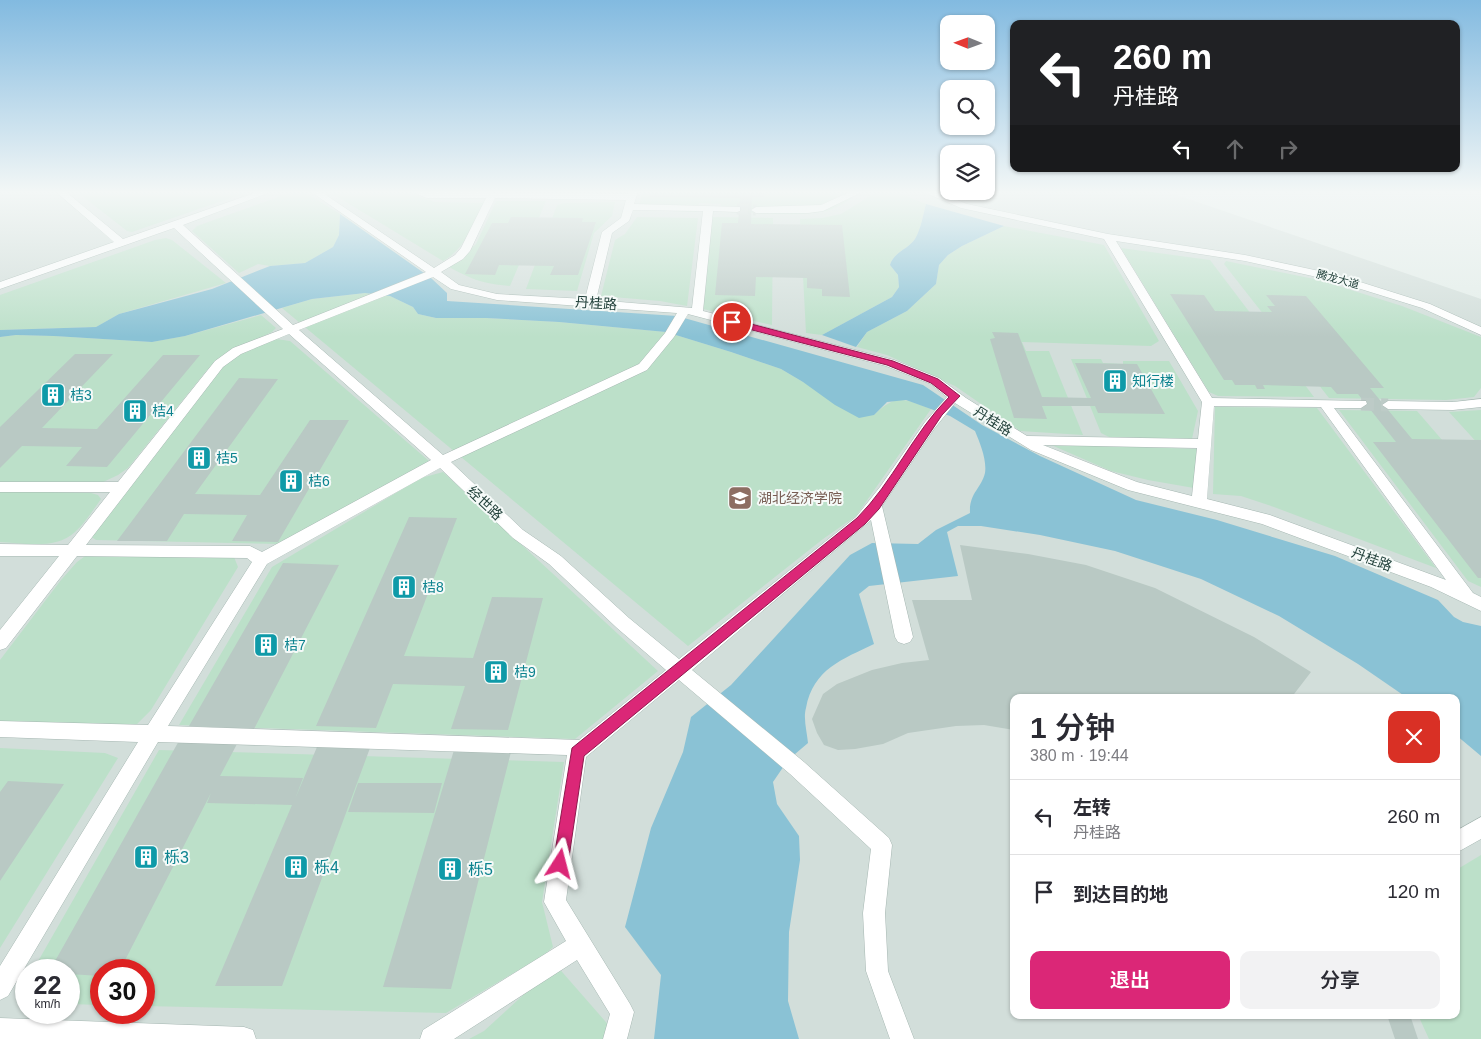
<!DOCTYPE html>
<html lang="zh">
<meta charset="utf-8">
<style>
body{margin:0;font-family:Helvetica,"Noto Sans SC",sans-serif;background:#f2f2f3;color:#2b2b33;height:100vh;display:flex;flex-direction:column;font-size:19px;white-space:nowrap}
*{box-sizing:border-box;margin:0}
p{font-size:16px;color:#7c7c81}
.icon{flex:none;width:28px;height:28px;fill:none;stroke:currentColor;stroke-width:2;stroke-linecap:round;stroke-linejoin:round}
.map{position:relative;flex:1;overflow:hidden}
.panel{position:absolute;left:1010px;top:694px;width:450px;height:325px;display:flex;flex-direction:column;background:#fff;border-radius:10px;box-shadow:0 1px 4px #0004}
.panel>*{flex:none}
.top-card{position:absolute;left:1010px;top:20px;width:450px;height:152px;border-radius:10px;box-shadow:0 1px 4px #0004;background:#202124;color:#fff;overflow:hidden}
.needle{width:32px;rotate:271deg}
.buttons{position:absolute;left:940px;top:15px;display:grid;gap:10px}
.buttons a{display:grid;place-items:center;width:55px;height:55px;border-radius:10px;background:#fff;box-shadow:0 1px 4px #0004;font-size:25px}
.speed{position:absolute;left:15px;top:959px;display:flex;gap:10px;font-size:25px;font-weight:700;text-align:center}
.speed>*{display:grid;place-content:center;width:65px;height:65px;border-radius:50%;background:#fff;box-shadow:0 1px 4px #0004;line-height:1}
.speed small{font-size:12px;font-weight:400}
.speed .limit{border:8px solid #d22;background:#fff;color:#111}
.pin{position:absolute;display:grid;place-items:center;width:42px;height:42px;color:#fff;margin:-21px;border:2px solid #fff;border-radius:50%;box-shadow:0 1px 5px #0007}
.me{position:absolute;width:55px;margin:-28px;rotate:9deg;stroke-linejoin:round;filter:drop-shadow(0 0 4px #0008)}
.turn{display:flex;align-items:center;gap:18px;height:105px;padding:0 20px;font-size:22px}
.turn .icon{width:65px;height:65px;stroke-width:2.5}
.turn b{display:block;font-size:35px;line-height:42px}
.lanes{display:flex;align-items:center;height:48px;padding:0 20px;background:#0003;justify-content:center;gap:25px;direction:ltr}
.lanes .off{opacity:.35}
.round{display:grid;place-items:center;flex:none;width:52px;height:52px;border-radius:10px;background:#f2f2f3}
.overview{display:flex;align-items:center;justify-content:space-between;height:85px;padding:0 20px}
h1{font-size:30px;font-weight:600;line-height:38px}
.action{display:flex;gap:10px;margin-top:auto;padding:10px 20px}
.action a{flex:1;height:58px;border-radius:10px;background:#db2777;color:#fff;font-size:20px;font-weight:600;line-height:58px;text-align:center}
.action a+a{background:#f2f2f3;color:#2b2b33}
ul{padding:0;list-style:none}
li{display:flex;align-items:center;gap:15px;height:75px;padding:0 20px;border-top:1px solid #e1e1e2}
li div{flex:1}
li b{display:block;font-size:19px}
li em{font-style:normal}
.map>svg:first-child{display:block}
.built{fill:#d2deda;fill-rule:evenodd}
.green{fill:#bce0c9}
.water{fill:#8ac2d5}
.building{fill:#b9c9c4}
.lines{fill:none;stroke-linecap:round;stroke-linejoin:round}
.minor-tunnel-far1{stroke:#bdcbc7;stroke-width:11;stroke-dasharray:11 5;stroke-linecap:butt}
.minor-tunnel{stroke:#bdcbc7;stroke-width:13;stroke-dasharray:13 7;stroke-linecap:butt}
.minor-casing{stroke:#a6b7b2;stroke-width:1}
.minor{fill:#fff;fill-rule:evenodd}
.route{fill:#db2777;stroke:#8e194d}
.labels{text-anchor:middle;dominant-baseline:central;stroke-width:4;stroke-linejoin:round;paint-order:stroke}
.far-street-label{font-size:11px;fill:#22413b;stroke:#f5faf8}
.street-label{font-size:14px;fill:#22413b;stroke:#f5faf8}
.culture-label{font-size:14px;fill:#0d838f;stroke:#f5faf8;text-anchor:start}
.education-label{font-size:14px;fill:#785e54;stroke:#f5faf8;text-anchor:start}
.near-culture-label{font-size:16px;fill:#0d838f;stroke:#f5faf8;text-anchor:start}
</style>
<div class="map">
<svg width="1481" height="1039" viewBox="0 0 1481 1039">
<rect width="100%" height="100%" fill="#e4eeea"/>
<path class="built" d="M0 191H1165L1481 299V1039H0ZM1014 698H1456V1015H1014ZM26 970H69V1012H26ZM101 970H144V1012H101Z"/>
<path class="green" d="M76 191H251L132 232 127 231Z
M295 191H303L340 214 339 235 333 247 305 263 270 266 258 264 239 273 192 231 197 226Z
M328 191H403L435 202 484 203C473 225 465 249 443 261Z
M643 191H863C850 199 836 210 821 212 793 217 750 212 720 212L721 204 699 203 697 212 638 210Z
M878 191H894L926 204C923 215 921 229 915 239 908 249 893 253 890 265L898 275 899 287 892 297 822 335 806 333 800 219 822 218 841 214Z
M496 201H546L510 286C483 284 471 279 447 266L462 257 476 244Z
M615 202 612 216 594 233 577 291 526 289 557 205 565 203Z
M637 217 698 218 687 306 660 301 601 296 615 240 625 234Z
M711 217 773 218 772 325 703 309Z
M1004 226 1104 245 1159 341 1151 346 1022 342 1026 351H1049L1083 435 1020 431 955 386 887 355 857 347 867 332 907 311 936 284 939 265 948 255 962 246Z
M166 238 172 240 226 283 119 314 96 327 0 330V295L155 240Z
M1121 248 1210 260 1314 397 1218 396 1209 392Z
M1226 261 1319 280 1402 306 1481 337V388L1474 397 1446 400 1329 398 1224 264Z
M365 293 390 296 413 307 418 314 436 318H486L559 322 666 332 731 352 781 369 803 382 874 415C896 393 905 399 931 409L856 516 823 539 688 646 282 308 312 299Z
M261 315 276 328 272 332 232 351 207 370 128 468 118 475 101 483 0 482V337L16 335 54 336 152 342 185 336Z
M276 339 290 341 429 461 280 544 96 540 90 536 221 368 236 356Z
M1071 359H1101L1103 363 1123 364V361H1169L1198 411 1192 439 1109 437 1101 433Z
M1215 407 1317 408 1436 568 1274 507 1241 496 1213 494Z
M1339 410 1417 411 1481 485V587L1468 581Z
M1481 410V447L1449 412Z
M1049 444 1197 449 1194 488 1148 480 1111 471Z
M443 472 658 671 575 739 179 725 272 567 421 478Z
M0 491 91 493 98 495 101 499C93 510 85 523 75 532 56 550 23 543 0 542Z
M88 554 234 557 238 567 151 710 137 724 124 730 0 723V660L61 580 77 562Z
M0 748 105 753 118 758 0 948Z
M159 750 564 762 542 902 553 947 544 955 446 1013 144 1006V970H101V1005L69 1004V970H33Z
M1481 855V1039H1429L1418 1015H1456V870Z
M556 965 612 1029 608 1039H469L484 1031Z"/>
<path class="water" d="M926 204 1004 226 962 246 948 255 939 265 936 284 907 311 867 332 856 347 822 335 892 297 899 287 898 275 890 265C893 253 908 249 915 239 921 229 923 215 926 204Z
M340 214 431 278 447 293V301L677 316 923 385 982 425 1040 456 1136 500 1217 520 1335 556 1438 600 1454 617 1463 622 1481 626V756L1456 735V698L1406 697 1358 664 1279 616 1201 579 1115 551 1040 535 981 526H958L947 532 958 576 869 586 859 594 874 644C843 659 813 669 806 708 803 718 807 732 808 743L788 760 773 782 777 804 799 836 800 860 789 932 788 1001 799 1039H654L661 975 625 927 651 828 683 752 691 717 731 685 850 555 872 543 918 544 936 530 970 513C969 493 981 489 985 473 987 460 980 443 975 431L950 416 906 400 887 402 874 415 859 418 835 405 803 382 781 369 731 352 666 332 559 322 486 318H436L418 314 413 307 390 296 365 293 312 299 185 336 152 342 54 336 16 335 0 337V330L96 327 119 314 212 289 270 266 305 263 333 247 339 235Z"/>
<path class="building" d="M650 191H764V197H752L751 224 842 225 850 297 822 296V289L807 288V278L756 277 755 296 715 295 722 223H738L740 198 649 197Z
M511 217 583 218 582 222H596L578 275H550L554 266 499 265 495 275 465 274 492 223H508Z
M1170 294 1204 295 1215 311 1272 312 1267 306H1275L1266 295 1306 296 1384 388H1370L1412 439 1481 440V578H1478L1373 442H1396L1358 394H1337L1331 387 1263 385 1265 389H1257L1255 385H1235L1232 380H1224Z
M992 332 1018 333 1042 397 1091 398 1075 363 1137 364 1165 414 1098 413 1095 406H1042L1047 419 1014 418 990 339 995 338Z
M75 354H113L42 428 97 429 163 355H200L107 467 66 466 82 447 22 446 0 468V427Z
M239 378 278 379 195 494 260 495 310 420H349L278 542 232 541 247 515 184 514 167 541H117Z
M409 517 457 518 404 656 473 658 492 597 543 598 508 730 451 729 465 686 393 684 376 728 316 726Z
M960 545 1028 554 1086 565 1155 588 1254 637 1311 672 1291 698H1014V730L984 725 956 726 908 733 883 744 855 749 838 750 824 745 817 733 812 719 823 694 837 684 872 670 902 663 929 660 912 600H972Z
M283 563 339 565 254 729 189 726Z
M180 739 237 744 220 776 303 778 295 799 317 747 370 748 282 986H215L292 805 207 803 211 793 120 970H101V976L69 974V970H50Z
M454 750 511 752 451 989 383 987Z
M8 781 64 784 0 881V792Z
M358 783H442L434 813 348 812Z
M1387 1015H1410L1418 1039H1395Z"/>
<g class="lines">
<path class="minor-tunnel-far1" d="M737 209 756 210"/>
<path class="minor-tunnel" d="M1361 404 1388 405"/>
<defs>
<path id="minor" d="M55 191H65L123 239 260 191H273L183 225 293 325 426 272 310 191H320L434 268 455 255 461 248 486 198H427L409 191 628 194V191H638L634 204 740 207V211L737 212 713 211 703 311 894 360 939 378 966 398 1027 436 1198 439 1202 402 1104 239 961 208 921 191H934L967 204 1108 234 1245 255 1338 275 1430 304 1481 327V335L1422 308 1335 281 1245 261 1116 241 1212 398 1366 401 1367 404 1361 408H1334L1473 593 1481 597V611L1431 587 1262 524 1128 490 1031 450 955 403 934 429 882 506 913 637 910 642 904 644 898 642 895 637 871 520 692 670 804 762 889 838 892 845 885 913 888 971 914 1039H890L866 971 863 913 871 849 790 774 679 680 586 757 566 900 630 1004 634 1012 627 1039H603L610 1014 577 960 454 1039H420L423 1030 566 941 544 902 567 755 158 742 8 996 0 1000V966L138 742 0 737V721L148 725 252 562 247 558 77 556 6 648 0 650V630L59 556H0V544L68 545 110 492H0V482H118L215 361 233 348 283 329 174 228 0 289V282L114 242ZM495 198 626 200 621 218 602 232 585 299 497 294 459 285 441 272 463 259 470 251ZM633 210 703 211 692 308 596 300 612 233 629 221ZM433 277 451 289 497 300 677 313 665 333 639 364 443 455 299 330ZM688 314 886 366 931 384 947 397 925 422 880 487 856 517 679 659 629 618 561 556 523 530 451 462 647 370 674 337ZM289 334 431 460 262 552 250 546 86 545 223 367 241 354ZM1214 406 1321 407 1446 580 1270 515 1207 499ZM1043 445 1197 448 1192 496 1137 482ZM440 468 513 538 549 564 617 628 666 670 579 740 168 726 267 564Z
M852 191H864L823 211 808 213H756L751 210 756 207 821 205Z
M1481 399V407L1453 410 1388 409 1382 405 1388 401 1453 402Z
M1481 817V839L1456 853V831Z
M0 1018 244 1027 253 1030 256 1039H0Z"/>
</defs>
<use href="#minor" class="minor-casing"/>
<use href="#minor" class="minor"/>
</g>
<linearGradient id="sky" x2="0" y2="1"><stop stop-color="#82bae0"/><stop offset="0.57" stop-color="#f3f7f6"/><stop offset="1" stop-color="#f3f7f6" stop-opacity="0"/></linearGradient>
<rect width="1481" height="337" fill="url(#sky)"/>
<path class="route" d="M732 319 893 361 938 379 960 396 942 415 879 509 865 524 584 756 568 864 566 870 560 872 555 870 553 864 572 748 857 518C893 482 913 433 949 397L931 383 887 365 729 324 728 322Z"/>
<defs>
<symbol id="building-square" viewBox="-11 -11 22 22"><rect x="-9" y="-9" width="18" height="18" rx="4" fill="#0f9aa8" stroke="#f5faf8"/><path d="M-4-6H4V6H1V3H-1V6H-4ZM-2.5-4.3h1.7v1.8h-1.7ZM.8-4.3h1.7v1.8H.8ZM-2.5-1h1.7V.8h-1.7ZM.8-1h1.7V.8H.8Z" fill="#fff"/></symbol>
<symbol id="university-square" viewBox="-11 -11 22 22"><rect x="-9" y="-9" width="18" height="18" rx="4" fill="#8d6e63" stroke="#f5faf8"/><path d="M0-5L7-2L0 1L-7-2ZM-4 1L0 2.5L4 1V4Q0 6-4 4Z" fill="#fff"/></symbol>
</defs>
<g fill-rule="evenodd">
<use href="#building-square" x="1101" y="367" width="28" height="28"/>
<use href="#building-square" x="39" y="381" width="28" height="28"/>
<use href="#building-square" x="121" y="397" width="28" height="28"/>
<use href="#building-square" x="185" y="444" width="28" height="28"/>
<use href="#building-square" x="277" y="467" width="28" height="28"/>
<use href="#university-square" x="726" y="484" width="28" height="28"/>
<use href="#building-square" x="390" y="573" width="28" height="28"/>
<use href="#building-square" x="252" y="631" width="28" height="28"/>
<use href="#building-square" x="482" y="658" width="28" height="28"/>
<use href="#building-square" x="132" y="843" width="28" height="28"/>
<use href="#building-square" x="282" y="853" width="28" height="28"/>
<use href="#building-square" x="436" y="855" width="28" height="28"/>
</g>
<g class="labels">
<g class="far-street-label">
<text transform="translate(1338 279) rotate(15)">腾龙大道</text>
</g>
<g class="street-label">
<text transform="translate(596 303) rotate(4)">丹桂路</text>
<text transform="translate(993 421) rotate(32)">丹桂路</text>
<text transform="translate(485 503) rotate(43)">经世路</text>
<text transform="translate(1372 559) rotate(21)">丹桂路</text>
</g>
<g class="culture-label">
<text x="1132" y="381">知行楼</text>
<text x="70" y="395">桔3</text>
<text x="152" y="411">桔4</text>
<text x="216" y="458">桔5</text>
<text x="308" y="481">桔6</text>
<text x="422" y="587">桔8</text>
<text x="284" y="645">桔7</text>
<text x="514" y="672">桔9</text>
</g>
<g class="education-label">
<text x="758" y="498">湖北经济学院</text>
</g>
<g class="near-culture-label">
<text x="164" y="857">栎3</text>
<text x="314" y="867">栎4</text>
<text x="468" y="869">栎5</text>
</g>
</g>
</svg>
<div class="buttons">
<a><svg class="needle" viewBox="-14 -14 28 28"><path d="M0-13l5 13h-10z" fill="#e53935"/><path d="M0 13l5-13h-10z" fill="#7c7c81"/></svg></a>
<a><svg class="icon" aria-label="search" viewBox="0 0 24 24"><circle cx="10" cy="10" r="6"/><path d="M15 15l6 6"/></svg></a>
<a><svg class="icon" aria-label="layers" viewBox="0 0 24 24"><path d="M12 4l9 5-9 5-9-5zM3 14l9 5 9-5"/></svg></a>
</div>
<div class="speed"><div>22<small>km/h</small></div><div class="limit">30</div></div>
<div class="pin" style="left:732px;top:322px;background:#d93025"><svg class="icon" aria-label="arrive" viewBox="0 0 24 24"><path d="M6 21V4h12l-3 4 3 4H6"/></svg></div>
<svg class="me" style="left:560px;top:864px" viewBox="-20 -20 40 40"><path d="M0-17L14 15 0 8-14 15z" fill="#db2777" stroke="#fff" stroke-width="4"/></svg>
<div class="top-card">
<div class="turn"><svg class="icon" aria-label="left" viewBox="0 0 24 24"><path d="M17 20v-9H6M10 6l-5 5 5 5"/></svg><div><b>260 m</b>丹桂路</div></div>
<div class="lanes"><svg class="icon" aria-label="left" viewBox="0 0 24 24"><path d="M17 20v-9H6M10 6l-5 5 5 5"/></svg><svg class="icon off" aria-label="ahead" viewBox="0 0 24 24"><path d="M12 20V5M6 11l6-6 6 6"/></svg><svg class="icon off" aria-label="right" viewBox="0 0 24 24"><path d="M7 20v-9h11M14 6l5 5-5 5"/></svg></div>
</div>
<section class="panel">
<div class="overview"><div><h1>1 分钟</h1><p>380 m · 19:44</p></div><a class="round" style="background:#d93025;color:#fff"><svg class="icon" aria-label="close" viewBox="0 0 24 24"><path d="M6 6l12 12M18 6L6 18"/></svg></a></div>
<ul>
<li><svg class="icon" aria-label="left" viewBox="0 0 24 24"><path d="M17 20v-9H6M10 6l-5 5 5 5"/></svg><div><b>左转</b><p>丹桂路</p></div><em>260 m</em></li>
<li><svg class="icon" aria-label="arrive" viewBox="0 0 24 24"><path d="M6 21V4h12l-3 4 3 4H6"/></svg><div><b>到达目的地</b></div><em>120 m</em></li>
</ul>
<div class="action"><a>退出</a><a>分享</a></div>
</section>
</div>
